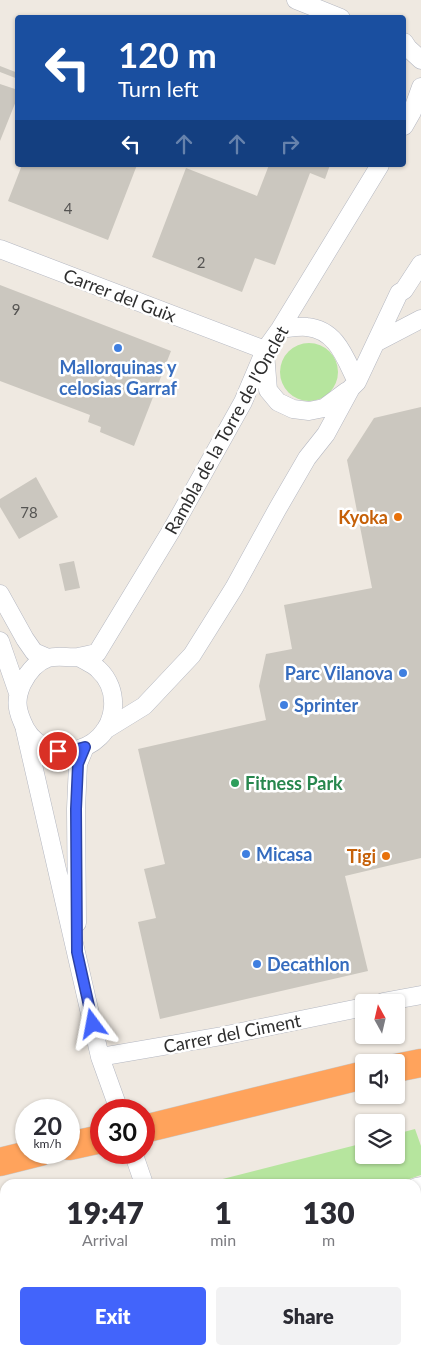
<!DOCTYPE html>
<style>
body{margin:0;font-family:Lato,sans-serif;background:#f2f2f3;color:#2b2b33;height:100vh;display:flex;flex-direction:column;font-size:19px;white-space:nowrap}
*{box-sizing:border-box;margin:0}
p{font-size:16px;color:#7c7c81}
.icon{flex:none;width:28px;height:28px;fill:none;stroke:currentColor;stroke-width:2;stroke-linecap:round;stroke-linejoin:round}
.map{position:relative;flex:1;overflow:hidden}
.sheet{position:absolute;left:0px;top:1179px;width:421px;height:176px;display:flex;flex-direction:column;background:#fff;border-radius:15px 15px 0 0;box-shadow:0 1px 4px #0004}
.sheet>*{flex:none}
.hud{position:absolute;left:15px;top:15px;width:391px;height:152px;border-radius:5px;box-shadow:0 1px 4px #0004;background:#1a4fa0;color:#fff;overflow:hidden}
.needle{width:32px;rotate:352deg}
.tools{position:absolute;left:355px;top:994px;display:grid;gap:10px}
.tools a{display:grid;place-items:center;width:50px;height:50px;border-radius:5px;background:#fff;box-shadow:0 1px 4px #0004;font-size:25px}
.speed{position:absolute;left:15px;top:1099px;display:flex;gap:10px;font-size:25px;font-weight:700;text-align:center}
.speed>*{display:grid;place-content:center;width:65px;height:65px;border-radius:50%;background:#fff;box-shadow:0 1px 4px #0004;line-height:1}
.speed small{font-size:12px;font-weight:400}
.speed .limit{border:8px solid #d22;background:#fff;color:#111}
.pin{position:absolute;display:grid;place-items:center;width:42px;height:42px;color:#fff;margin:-21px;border:2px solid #fff;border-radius:50%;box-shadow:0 1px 5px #0007}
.me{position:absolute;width:55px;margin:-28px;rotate:347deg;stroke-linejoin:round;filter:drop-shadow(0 0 4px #0008)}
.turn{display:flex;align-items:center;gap:18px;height:105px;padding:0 20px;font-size:22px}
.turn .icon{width:65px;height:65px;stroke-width:2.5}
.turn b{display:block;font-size:35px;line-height:42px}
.lanes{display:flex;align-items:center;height:48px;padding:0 20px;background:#0003;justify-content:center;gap:25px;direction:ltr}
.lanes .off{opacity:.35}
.eta{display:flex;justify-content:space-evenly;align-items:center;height:85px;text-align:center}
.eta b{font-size:30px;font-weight:800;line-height:35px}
.cta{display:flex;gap:10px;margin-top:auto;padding:10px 20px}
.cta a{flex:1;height:58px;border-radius:5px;background:#4264fb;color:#fff;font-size:20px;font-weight:800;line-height:58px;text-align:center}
.cta a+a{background:#f2f2f3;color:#2b2b33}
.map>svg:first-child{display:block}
.green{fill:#b6e59e}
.building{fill:#cbc7bf}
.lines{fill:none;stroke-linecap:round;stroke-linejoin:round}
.street-casing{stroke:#b4b7c1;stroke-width:19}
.highway-casing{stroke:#c9c9c9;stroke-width:29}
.street{stroke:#fff;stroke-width:18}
.highway{stroke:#ffa35c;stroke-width:28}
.route-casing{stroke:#2b41a3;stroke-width:12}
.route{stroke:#4264fb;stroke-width:9}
.shop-dot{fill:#3f7fe0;stroke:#fff;stroke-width:2}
.food-dot{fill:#e8710a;stroke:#fff;stroke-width:2}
.leisure-dot{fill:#2e9e5b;stroke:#fff;stroke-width:2}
.labels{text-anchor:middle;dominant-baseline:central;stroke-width:5;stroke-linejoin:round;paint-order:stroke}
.number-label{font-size:15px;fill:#555452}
.street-label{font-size:18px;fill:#2e2e2e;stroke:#fff}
.shop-label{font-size:18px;font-weight:bold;fill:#366cbe;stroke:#fff;text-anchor:start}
.food-label{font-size:18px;font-weight:bold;fill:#c56008;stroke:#fff;text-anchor:end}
.leisure-label{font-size:18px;font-weight:bold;fill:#27864d;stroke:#fff;text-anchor:start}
</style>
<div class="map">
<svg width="421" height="1354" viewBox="0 0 421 1354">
<rect width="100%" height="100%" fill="#efe9e1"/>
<path class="green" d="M280 372a29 29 0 1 1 58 0a29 29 0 1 1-58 0Z
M415 1129 421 1146V1175L395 1184H203L364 1143V1155H396V1134Z"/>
<path class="building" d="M0 66 18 73V79L0 72Z
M0 84 18 90V96L0 141Z
M22 165H137L108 240 8 201Z
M269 165H330L325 179 310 173 275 265 255 258 242 292 152 257 186 168 257 196Z
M0 285 171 351 134 446 100 432 101 427 88 422 90 415 0 381Z
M421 407V858L345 876 368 971 160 1019 138 922 156 918 144 869 165 864 138 749 266 720 259 686 266 654 292 649 284 605 372 588 347 460 374 418Z
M36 477 58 517 19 539 0 507V499Z
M74 561 80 588 65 591 59 564Z
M421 1200V1279L416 1281V1202Z
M421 1299V1354H379L378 1352 374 1354H340L339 1350H416V1300Z
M73 1350H95L97 1354H74Z
M129 1350H182L183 1354H138L136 1351 130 1353Z
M220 1350H313L315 1354H221Z"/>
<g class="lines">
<defs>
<path id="street" d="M296 0 341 18
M404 42 408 48 421 60
M404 126 412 112 421 87
M0 249 265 350
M280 329C289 328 299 326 307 327 337 330 345 358 357 382
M377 342 421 319
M265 353 268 390 278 402 293 409 309 411 324 408 347 391
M0 594 25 639 34 652 48 658
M0 641 18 693
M79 657C85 661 93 664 98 669 109 679 114 693 113 707 109 757 39 768 22 721 16 707 16 698 22 684 27 674 36 662 48 658 58 655 68 658 78 657 85 656 91 654 97 653L171 531 243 402 265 350 280 329 380 165
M25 730 100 1057 119 1110
M105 730 144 706 192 655 234 588 278 508 307 458 326 434 351 388 357 382 399 293 404 290 421 264
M77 923 76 809 78 764 85 747
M383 1002 421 995
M100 1057 222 1036 364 1007
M133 1152 144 1184
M416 1187 421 1186
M416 1291 421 1290
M203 1350 204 1354
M324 1350 326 1354"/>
<path id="highway" d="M396 1068 421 1063
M144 1129 364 1075
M69 1146 101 1139
M0 1162 40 1152"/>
</defs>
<use href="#street" class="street-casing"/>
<use href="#highway" class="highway-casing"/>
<use href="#street" class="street"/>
<use href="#highway" class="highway"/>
</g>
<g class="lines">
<defs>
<path id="route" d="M58 751H70L85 747 78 764 76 809 77 952 93 1024"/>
</defs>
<use href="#route" class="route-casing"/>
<use href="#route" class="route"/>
</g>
<g class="shop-dot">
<circle cx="118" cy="348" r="5"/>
<circle cx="403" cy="673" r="5"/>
<circle cx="284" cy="705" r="5"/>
<circle cx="246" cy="854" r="5"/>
<circle cx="257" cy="964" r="5"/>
</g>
<g class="food-dot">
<circle cx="398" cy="517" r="5"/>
<circle cx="386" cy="856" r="5"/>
</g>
<circle class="leisure-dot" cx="235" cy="783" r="5"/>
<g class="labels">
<g class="number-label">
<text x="68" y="208">4</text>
<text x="201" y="262">2</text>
<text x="16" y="309">9</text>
<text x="29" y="512">78</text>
</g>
<g class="street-label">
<text transform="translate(120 295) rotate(21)">Carrer del Guix</text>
<text transform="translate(226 430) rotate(-61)">Rambla de la Torre de l'Onclet</text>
<text transform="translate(232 1033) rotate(-11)">Carrer del Ciment</text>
</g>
<g class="shop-label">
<text x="118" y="367" text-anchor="middle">Mallorquinas y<tspan x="118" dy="21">celosias Garraf</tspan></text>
<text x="393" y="673" text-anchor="end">Parc Vilanova</text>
<text x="294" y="705">Sprinter</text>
<text x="256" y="854">Micasa</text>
<text x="267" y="964">Decathlon</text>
</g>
<g class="food-label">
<text x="388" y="517">Kyoka</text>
<text x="376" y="856">Tigi</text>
</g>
<g class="leisure-label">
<text x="245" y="783">Fitness Park</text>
</g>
</g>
</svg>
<div class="tools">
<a><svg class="needle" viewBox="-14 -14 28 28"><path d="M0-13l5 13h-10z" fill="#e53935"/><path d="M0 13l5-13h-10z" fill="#7c7c81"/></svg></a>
<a><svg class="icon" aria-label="sound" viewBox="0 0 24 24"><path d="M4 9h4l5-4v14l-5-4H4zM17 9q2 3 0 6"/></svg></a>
<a><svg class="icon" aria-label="layers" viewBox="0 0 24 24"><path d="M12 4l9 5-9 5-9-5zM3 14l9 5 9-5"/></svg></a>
</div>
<div class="speed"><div>20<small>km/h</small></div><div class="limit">30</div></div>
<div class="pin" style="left:58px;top:751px;background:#d93025"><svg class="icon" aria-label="arrive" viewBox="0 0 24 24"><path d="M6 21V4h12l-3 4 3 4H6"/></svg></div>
<svg class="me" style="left:93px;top:1024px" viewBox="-20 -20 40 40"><path d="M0-17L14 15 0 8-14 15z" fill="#4264fb" stroke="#fff" stroke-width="4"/></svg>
<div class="hud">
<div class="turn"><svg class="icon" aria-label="left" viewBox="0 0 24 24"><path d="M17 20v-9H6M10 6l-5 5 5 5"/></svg><div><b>120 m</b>Turn left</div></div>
<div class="lanes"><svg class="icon" aria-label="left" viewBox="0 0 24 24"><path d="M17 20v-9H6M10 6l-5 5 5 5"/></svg><svg class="icon off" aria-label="ahead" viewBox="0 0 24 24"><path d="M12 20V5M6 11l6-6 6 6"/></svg><svg class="icon off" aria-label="ahead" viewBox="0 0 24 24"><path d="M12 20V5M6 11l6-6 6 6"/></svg><svg class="icon off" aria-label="right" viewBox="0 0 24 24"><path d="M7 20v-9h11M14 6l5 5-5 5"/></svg></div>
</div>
<section class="sheet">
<div class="eta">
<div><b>19:47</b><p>Arrival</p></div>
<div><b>1</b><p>min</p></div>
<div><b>130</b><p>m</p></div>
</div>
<div class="cta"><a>Exit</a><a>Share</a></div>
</section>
</div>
